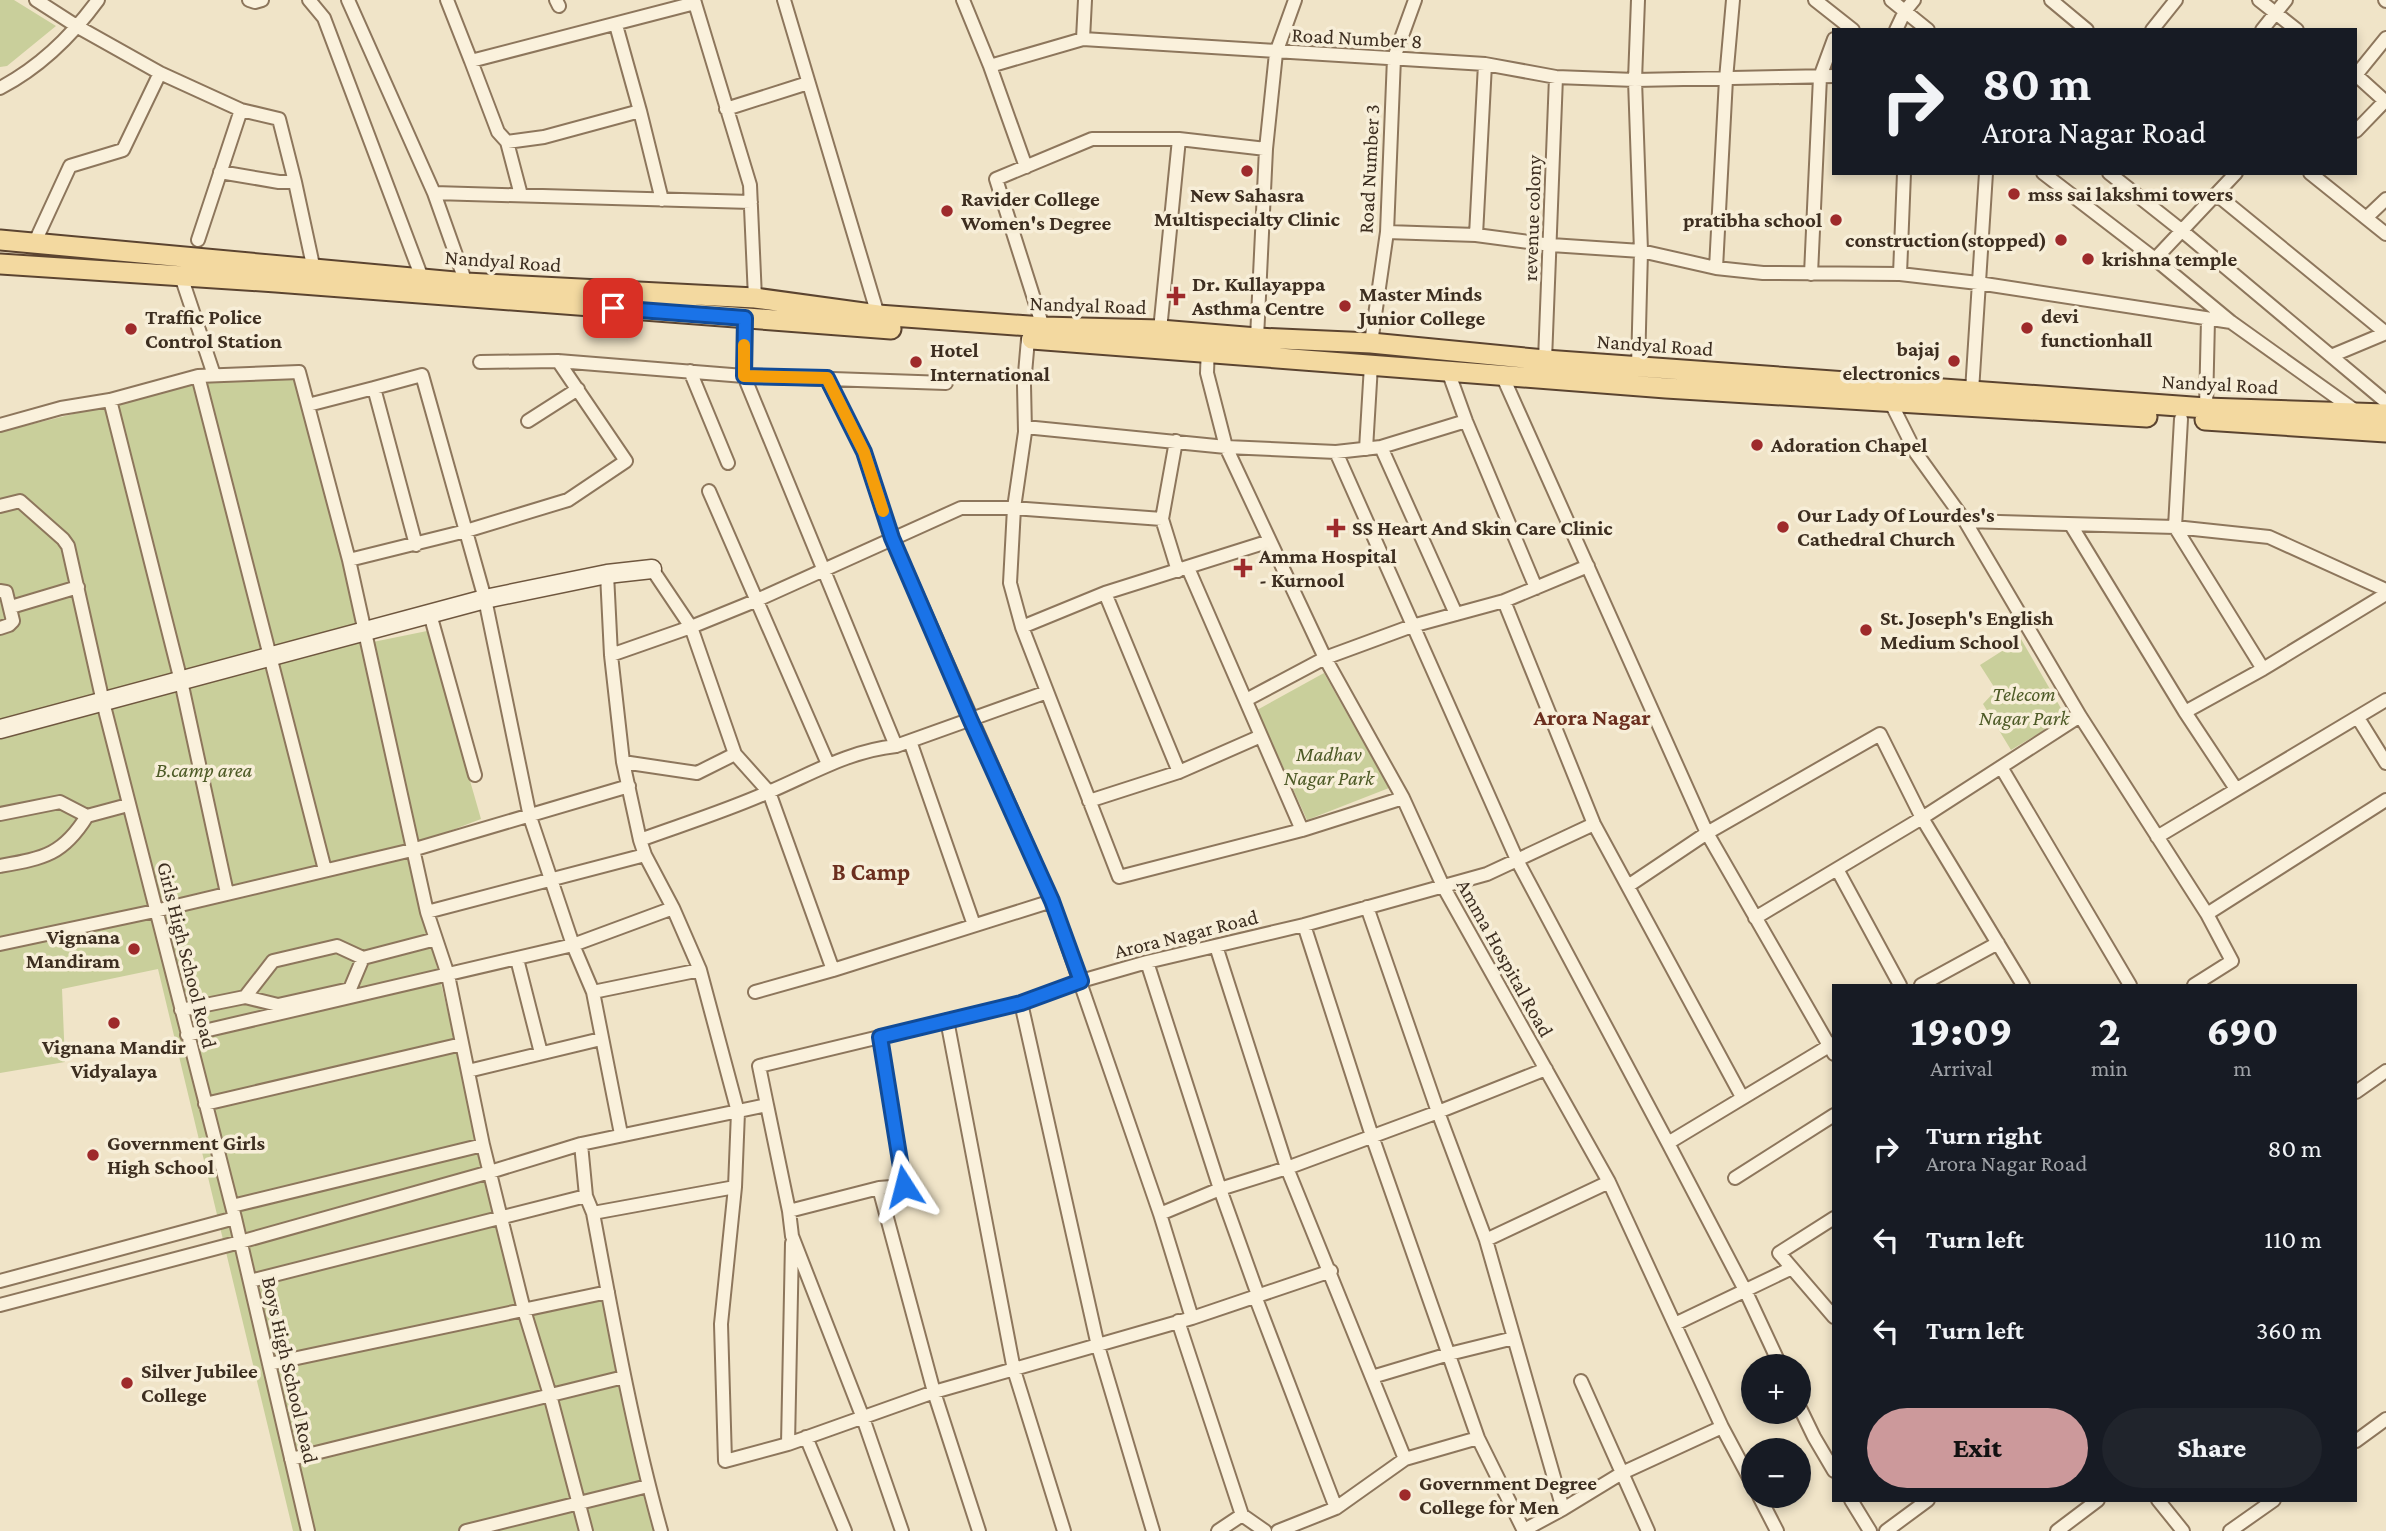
<!DOCTYPE html>
<meta charset="utf-8">
<style>
body{margin:0;font-family:"Crimson Pro",serif;background:#20242c;color:#f1f3f6;height:100vh;display:flex;flex-direction:column;font-size:26px;white-space:nowrap}
*{box-sizing:border-box;margin:0}
p{font-size:23px;color:#9ea1a6}
.icon{flex:none;width:38px;height:38px;fill:none;stroke:currentColor;stroke-width:2;stroke-linecap:round;stroke-linejoin:round}
.map{position:relative;flex:1;overflow:hidden}
.drawer{position:absolute;left:1832px;top:984px;width:525px;height:518px;display:flex;flex-direction:column;background:#171b24;border-radius:0px;box-shadow:0 4px 10px #0003}
.drawer>*{flex:none}
.banner{position:absolute;left:1832px;top:28px;width:525px;height:147px;border-radius:0px;box-shadow:0 4px 10px #0003;background:#171b24;color:#f1f3f6;overflow:hidden}
.controls{position:absolute;left:1741px;top:1354px;display:grid;gap:14px}
.controls a{display:grid;place-items:center;width:70px;height:70px;border-radius:50%;background:#171b24;box-shadow:0 4px 10px #0003;font-size:35px}
.pin{position:absolute;display:grid;place-items:center;width:60px;height:60px;color:#fff;margin:-30px;border-radius:14px;box-shadow:0 4px 10px #0006}
.me{position:absolute;width:77px;margin:-38px;rotate:351deg;stroke-linejoin:round;filter:drop-shadow(0 0 5px #0008)}
.turn{display:flex;align-items:center;gap:24px;height:147px;padding:0 35px;font-size:32px}
.turn .icon{width:91px;height:91px;stroke-width:2.5}
.turn b{display:block;font-size:49px;line-height:60px}
.eta{display:flex;justify-content:space-evenly;align-items:center;height:119px;text-align:center}
.eta b{font-size:42px;font-weight:800;line-height:49px}
.button{display:flex;gap:14px;margin-top:auto;padding:14px 35px}
.button a{flex:1;height:80px;border-radius:42px;background:#cc999b;color:#111;font-size:28px;font-weight:800;line-height:80px;text-align:center}
.button a+a{background:#20242c;color:#f1f3f6}
ul{padding:0;list-style:none}
li{display:flex;align-items:center;gap:21px;height:91px;padding:0 35px}
li div{flex:1}
li b{display:block;font-size:26px}
li em{font-style:normal}
.map>svg:first-child{display:block}
.green{fill:#c9cf9b}
.lines{fill:none;stroke-linecap:round;stroke-linejoin:round}
.street-casing{stroke:#8d765c;stroke-width:16}
.secondary-casing{stroke:#6f573f;stroke-width:21}
.primary-casing{stroke:#5b4430;stroke-width:23}
.street{stroke:#faf1dc;stroke-width:12}
.secondary{stroke:#faf1dc;stroke-width:18}
.primary{stroke:#f3d9a0;stroke-width:19}
.route-casing{stroke:#114b97;stroke-width:18}
.route{stroke:#1a73e8;stroke-width:12}
.slow{stroke:#f59e0b;stroke-width:12}
.poi-dot{fill:#9e2a2b;stroke:#f7eed8;stroke-width:2.5}
.labels{text-anchor:middle;dominant-baseline:central;stroke-width:7;stroke-linejoin:round;paint-order:stroke}
.street-label{font-size:21px;fill:#3d2e20;stroke:#f7eed8}
.poi-label{font-size:21px;font-weight:bold;fill:#3d2e20;stroke:#f7eed8;text-anchor:start}
.park-label{font-size:21px;font-style:italic;fill:#4d5a26;stroke:#f7eed8}
.neighbourhood-label{font-size:23px;font-weight:bold;fill:#6b2e1e;stroke:#f7eed8}
.quarter-label{font-size:24px;font-weight:bold;fill:#6b2e1e;stroke:#f7eed8}
</style>
<div class="map">
<svg width="2386" height="1531" viewBox="0 0 2386 1531">
<rect width="100%" height="100%" fill="#f0e4c8"/>
<path class="green" d="M0 0H14L56 26 7 66 0 67Z
M295 376 363 644 427 631 481 819 408 847 521 1315 604 1298 658 1531H293L158 969 62 989 65 1062 0 1073V432L118 403 202 380Z
M2021 639 2066 717 2011 750 1983 704 1996 690 1980 665Z
M1324 673 1389 788 1307 820 1257 710Z"/>
<g class="lines">
<defs>
<path id="street" d="M36 0 78 27 160 73 241 110 279 119 295 182 314 270
M249 0 255 2 262 0
M309 0 324 18 422 278
M348 0 434 193 466 283
M447 0 471 61 695 3
M556 0 559 6
M694 0 750 185 755 298
M784 0 878 315
M963 0 990 66 1026 167
M1815 0 1853 30
M1891 0 1928 30
M2051 0 2087 30
M2259 0 2297 30
M2385 0 2386 1
M1896 30 1905 11 1914 0
M2152 30 2176 0
M2262 30 2286 0
M1083 39 1085 0
M471 61 498 132 507 142 544 137 640 111 616 25
M990 66 1083 39 1485 64 1556 77 1635 80 1834 76
M2356 75 2386 38
M2356 75 2386 102
M0 88C40 67 71 37 98 0
M726 109 808 83
M640 111 662 200
M2356 131 2385 101
M507 142 521 195
M220 172 279 182H295
M2043 173 2155 259 2231 322 2357 412
M2109 173 2181 230 2386 402
M2310 173 2386 234
M434 193 751 202
M2216 194 2386 333
M2366 218 2386 199
M1387 232 1476 235 1551 245 1641 251 1716 268 1763 273 1900 274 1978 283 2231 322
M1476 235 1485 64
M198 240 241 110
M34 244 70 166 123 150 160 73
M2155 259 2236 173
M1716 268 1726 79 1733 0
M1811 274 1820 77 1834 39
M1900 274 1904 173
M181 276 214 375
M745 318 744 376 896 746
M1043 327 996 179 1092 139H1179L1266 149
M1160 330 1179 139
M1257 338 1266 149 1276 53 1295 0
M1371 343 1387 232 1394 58 1415 0
M1208 346 1207 373 1226 447 1325 658 1403 798 1443 886 1609 1182 1722 1427 1754 1487
M2331 356 2386 333
M1545 360 1556 77
M480 362 558 361 744 376 946 383
M1638 367 1641 251 1635 80 1638 0
M690 371 728 463
M1448 371 1466 421 1536 588
M1502 375 1707 833 1880 734 1922 818 2023 985
M198 376 325 870
M826 378 864 451 892 538 1052 901 1160 1214 1192 1318
M374 388 422 375 485 599 530 817 573 945 593 992 621 1134
M1972 391 1986 173
M110 400 181 681 227 893
M1890 401 1916 453 1965 521 2080 716 2207 914 2232 961 2194 985
M308 405 374 388 416 545
M2206 408 2208 319
M2181 419 2175 527 2263 669 2386 594
M528 421 578 389
M0 425 61 408 110 400 198 376 299 372 349 560 427 912 448 975 483 1145 501 1218 524 1310 550 1395 586 1531
M1025 427 1226 447 1336 452 1381 447 1466 421
M1176 441 1162 519 1178 571
M1381 447 1456 614
M1366 449 1371 365
M1336 452 1518 862 1668 1143 1746 1292 1781 1367
M709 491 828 764
M0 506 20 501 63 539 68 546 103 702 235 1218 308 1531
M1965 521 2175 527 2269 537 2386 590
M2071 525 2185 712 2236 789
M1270 541 1105 593 1022 627 1119 877 1302 830 1403 798
M349 560 466 531 568 500 626 461 558 361
M1188 568 1302 830
M652 569 691 627 735 754 769 792 833 970
M607 574 611 655 623 762 640 840 645 855 673 908 700 970 738 1112 735 1187 721 1324 725 1461 788 1444 934 1392 1192 1318 1331 1271
M0 591 6 592 13 621 9 625 0 628
M1105 593 1179 772
M1504 601 1594 824 1742 1097
M11 607 78 587
M430 614 475 775
M1022 627 1010 583 1014 508 1025 432 1024 385 1028 339
M611 655 691 627 755 601 961 508H1014L1162 519
M1246 700 1325 658 1412 626 1504 601 1588 566
M2185 712 2263 669
M2358 718 2386 763
M910 741 974 925
M623 762 697 773 735 754
M2001 767 2130 985
M1089 801 1179 772 1261 736
M0 814 60 802 87 816
M2157 837 2386 700
M640 840C684 824 729 810 771 791 813 773 849 751 896 746L1047 692
M0 866C44 858 63 855 87 816L128 805
M1837 869 1900 985
M1628 886 1707 833 1834 1054
M1367 907 1438 1112 1486 1240 1563 1509
M427 912 645 855
M2207 914 2386 800
M1755 918 1922 818 2080 716
M1304 925 1372 1136 1478 1438 1524 1531
M0 944 155 911 412 850 629 786
M1216 946 1287 1168 1405 1459
M517 959 541 1053
M1147 962 1220 1189 1258 1295
M1921 985 1998 943
M593 992 700 970
M755 992 833 970 1052 901
M245 997 273 961 337 946 363 958 436 939
M1021 1003 1098 1346 1153 1531
M181 1010 245 997 278 1005 350 989 363 958
M947 1020 1014 1370 1064 1531
M187 1035 573 945 673 908
M880 1037 904 1186 879 1188 934 1392 979 1531
M468 1071 601 1039
M2356 1092 2386 1071
M205 1104 462 1044
M767 1105 789 1211 792 1236 863 1418 902 1531
M1668 1143 1834 1043
M581 1144 586 1196 593 1213C613 1320 632 1427 661 1531
M1735 1178 1834 1115
M232 1206 483 1145
M789 1211 879 1188
M593 1213 735 1187
M1160 1214 1220 1189 1287 1168 1438 1112 1546 1069
M1834 1218 1779 1253 1834 1317
M1486 1240 1609 1182
M0 1281 235 1218
M250 1281 586 1196
M1255 1296 1336 1508
M0 1305 240 1242 490 1172 581 1144 767 1105 759 1066 1021 1003 1081 981 1147 962 1304 925 1487 874 1594 824
M1178 1321 1242 1515
M1675 1324 1792 1268
M269 1364 608 1292
M1372 1377 1449 1354 1514 1338
M1581 1381 1648 1531
M1799 1406 1814 1437 1834 1471
M806 1437 845 1531
M2356 1441 2386 1419
M788 1444 792 1243
M291 1459 624 1377
M1759 1496 1777 1531
M1851 1500 1870 1531
M2158 1500 2183 1531
M1524 1530 1563 1509 1622 1473 1722 1427
M466 1531 648 1486
M1218 1531 1242 1515 1265 1531
M1278 1531 1336 1508 1405 1459 1478 1438
M1886 1531 1928 1500
M2057 1531 2098 1500
M2230 1531 2274 1500"/>
<path id="secondary" d="M0 729 485 599 607 574 652 569"/>
<path id="primary" d="M0 240 466 283 755 298 878 315 1043 327 1160 330 1257 338 1371 343 1545 360 2206 408 2386 414
M0 264 276 282 891 329
M1032 339 1666 388 2147 417
M2205 420 2386 432"/>
</defs>
<use href="#street" class="street-casing"/>
<use href="#secondary" class="secondary-casing"/>
<use href="#primary" class="primary-casing"/>
<use href="#street" class="street"/>
<use href="#secondary" class="secondary"/>
<use href="#primary" class="primary"/>
</g>
<g class="lines">
<defs>
<path id="route" d="M613 308 745 318 744 376 827 378 864 452 892 538 970 719 1052 901 1081 981 1021 1003 880 1037 904 1186"/>
</defs>
<use href="#route" class="route-casing"/>
<use href="#route" class="route"/>
<path class="slow" d="M744 345V376L827 378 864 452 883 511"/>
</g>
<g class="poi-dot">
<circle cx="1247" cy="171" r="7"/>
<circle cx="2014" cy="194" r="7"/>
<circle cx="947" cy="211" r="7"/>
<circle cx="1836" cy="220" r="7"/>
<circle cx="2061" cy="240" r="7"/>
<circle cx="2088" cy="259" r="7"/>
<path d="M1172.5 285.5h7v7h7v7h-7v7h-7v-7h-7v-7h7z"/>
<circle cx="1345" cy="306" r="7"/>
<circle cx="2027" cy="328" r="7"/>
<circle cx="131" cy="329" r="7"/>
<circle cx="1954" cy="361" r="7"/>
<circle cx="916" cy="362" r="7"/>
<circle cx="1757" cy="445" r="7"/>
<circle cx="1783" cy="527" r="7"/>
<path d="M1332.5 517.5h7v7h7v7h-7v7h-7v-7h-7v-7h7z"/>
<path d="M1239.5 557.5h7v7h7v7h-7v7h-7v-7h-7v-7h7z"/>
<circle cx="1866" cy="630" r="7"/>
<circle cx="134" cy="949" r="7"/>
<circle cx="114" cy="1023" r="7"/>
<circle cx="93" cy="1155" r="7"/>
<circle cx="127" cy="1383" r="7"/>
<circle cx="1405" cy="1495" r="7"/>
</g>
<g class="labels">
<g class="street-label">
<text transform="translate(1357 38) rotate(3)">Road Number 8</text>
<text transform="translate(1369 169) rotate(-87)">Road Number 3</text>
<text transform="translate(1532 218) rotate(-88)">revenue colony</text>
<text transform="translate(503 261) rotate(4)">Nandyal Road</text>
<text transform="translate(1088 305) rotate(2)">Nandyal Road</text>
<text transform="translate(1655 345) rotate(4)">Nandyal Road</text>
<text transform="translate(2220 384) rotate(3)">Nandyal Road</text>
<text transform="translate(1186 934) rotate(-14)">Arora Nagar Road</text>
<text transform="translate(187 955) rotate(76)">Girls High School Road</text>
<text transform="translate(1505 958) rotate(61)">Amma Hospital Road</text>
<text transform="translate(290 1370) rotate(77)">Boys High School Road</text>
</g>
<g class="poi-label">
<text x="2028" y="194">mss sai lakshmi towers</text>
<text x="1247" y="195" text-anchor="middle">New Sahasra<tspan x="1247" dy="24">Multispecialty Clinic</tspan></text>
<text x="961" y="199">Ravider College<tspan x="961" dy="24">Women's Degree</tspan></text>
<text x="1822" y="220" text-anchor="end">pratibha school</text>
<text x="2047" y="240" text-anchor="end">construction(stopped)</text>
<text x="2102" y="259">krishna temple</text>
<text x="1192" y="284">Dr. Kullayappa<tspan x="1192" dy="24">Asthma Centre</tspan></text>
<text x="1359" y="294">Master Minds<tspan x="1359" dy="24">Junior College</tspan></text>
<text x="2041" y="316">devi<tspan x="2041" dy="24">functionhall</tspan></text>
<text x="145" y="317">Traffic Police<tspan x="145" dy="24">Control Station</tspan></text>
<text x="1940" y="349" text-anchor="end">bajaj<tspan x="1940" dy="24">electronics</tspan></text>
<text x="930" y="350">Hotel<tspan x="930" dy="24">International</tspan></text>
<text x="1771" y="445">Adoration Chapel</text>
<text x="1797" y="515">Our Lady Of Lourdes's<tspan x="1797" dy="24">Cathedral Church</tspan></text>
<text x="1352" y="528">SS Heart And Skin Care Clinic</text>
<text x="1259" y="556">Amma Hospital<tspan x="1259" dy="24">- Kurnool</tspan></text>
<text x="1880" y="618">St. Joseph's English<tspan x="1880" dy="24">Medium School</tspan></text>
<text x="120" y="937" text-anchor="end">Vignana<tspan x="120" dy="24">Mandiram</tspan></text>
<text x="114" y="1047" text-anchor="middle">Vignana Mandir<tspan x="114" dy="24">Vidyalaya</tspan></text>
<text x="107" y="1143">Government Girls<tspan x="107" dy="24">High School</tspan></text>
<text x="141" y="1371">Silver Jubilee<tspan x="141" dy="24">College</tspan></text>
<text x="1419" y="1483">Government Degree<tspan x="1419" dy="24">College for Men</tspan></text>
</g>
<g class="park-label">
<text x="2024" y="694">Telecom<tspan x="2024" dy="24">Nagar Park</tspan></text>
<text x="1329" y="754">Madhav<tspan x="1329" dy="24">Nagar Park</tspan></text>
<text x="204" y="770">B.camp area</text>
</g>
<g class="neighbourhood-label">
<text x="1592" y="717">Arora Nagar</text>
</g>
<g class="quarter-label">
<text x="871" y="871">B Camp</text>
</g>
</g>
</svg>
<div class="controls">
<a>+</a>
<a>−</a>
</div>
<div class="pin" style="left:613px;top:308px;background:#d93025"><svg class="icon" aria-label="arrive" viewBox="0 0 24 24"><path d="M6 21V4h12l-3 4 3 4H6"/></svg></div>
<svg class="me" style="left:904px;top:1186px" viewBox="-20 -20 40 40"><path d="M0-17L14 15 0 8-14 15z" fill="#1a73e8" stroke="#fff" stroke-width="4"/></svg>
<div class="banner">
<div class="turn"><svg class="icon" aria-label="right" viewBox="0 0 24 24"><path d="M7 20v-9h11M14 6l5 5-5 5"/></svg><div><b>80 m</b>Arora Nagar Road</div></div>
</div>
<section class="drawer">
<div class="eta">
<div><b>19:09</b><p>Arrival</p></div>
<div><b>2</b><p>min</p></div>
<div><b>690</b><p>m</p></div>
</div>
<ul>
<li><svg class="icon" aria-label="right" viewBox="0 0 24 24"><path d="M7 20v-9h11M14 6l5 5-5 5"/></svg><div><b>Turn right</b><p>Arora Nagar Road</p></div><em>80 m</em></li>
<li><svg class="icon" aria-label="left" viewBox="0 0 24 24"><path d="M17 20v-9H6M10 6l-5 5 5 5"/></svg><div><b>Turn left</b></div><em>110 m</em></li>
<li><svg class="icon" aria-label="left" viewBox="0 0 24 24"><path d="M17 20v-9H6M10 6l-5 5 5 5"/></svg><div><b>Turn left</b></div><em>360 m</em></li>
</ul>
<div class="button"><a>Exit</a><a>Share</a></div>
</section>
</div>
